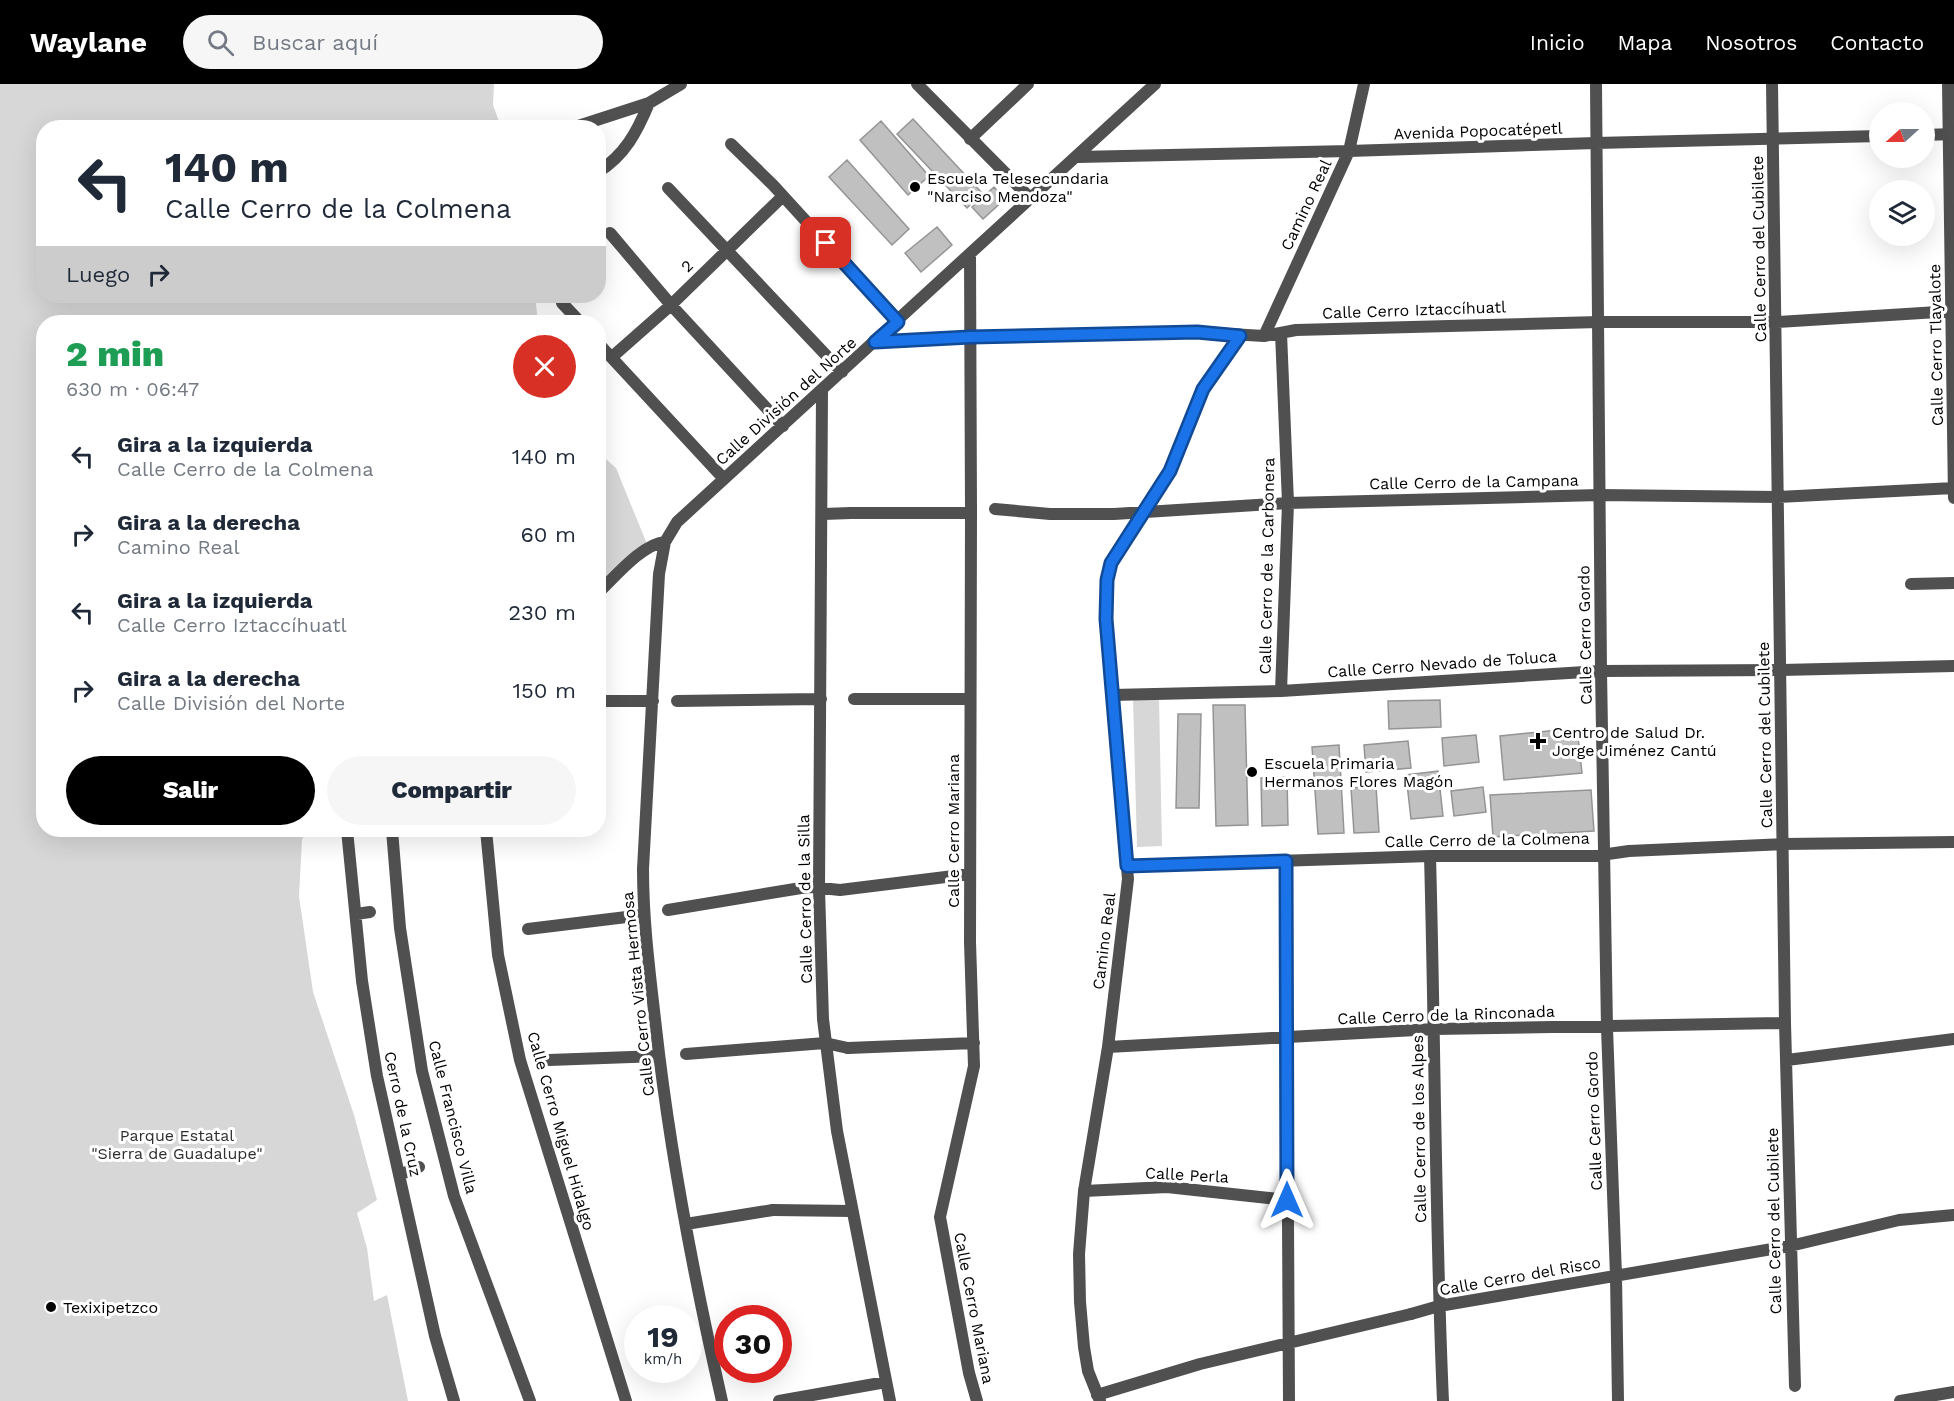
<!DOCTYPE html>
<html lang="es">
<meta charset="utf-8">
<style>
body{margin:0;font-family:"Work Sans",sans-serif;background:#f6f6f7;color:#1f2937;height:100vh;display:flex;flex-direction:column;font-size:22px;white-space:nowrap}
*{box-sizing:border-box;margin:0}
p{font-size:20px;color:#747a83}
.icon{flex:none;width:33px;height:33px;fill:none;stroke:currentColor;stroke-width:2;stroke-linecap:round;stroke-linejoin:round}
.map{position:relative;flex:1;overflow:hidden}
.sheet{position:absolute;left:36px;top:231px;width:570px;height:522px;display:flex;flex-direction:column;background:#fff;border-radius:24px;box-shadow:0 6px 24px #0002}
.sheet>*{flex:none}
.guide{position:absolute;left:36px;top:36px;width:570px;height:183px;border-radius:24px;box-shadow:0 6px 24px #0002;background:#fff;color:#1f2937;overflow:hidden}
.needle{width:39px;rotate:249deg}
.controls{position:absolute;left:1869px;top:18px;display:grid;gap:12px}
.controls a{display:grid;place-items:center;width:66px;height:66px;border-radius:50%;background:#fff;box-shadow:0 6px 24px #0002;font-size:30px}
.speed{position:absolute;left:624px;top:1221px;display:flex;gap:12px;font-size:30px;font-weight:700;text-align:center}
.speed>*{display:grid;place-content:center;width:78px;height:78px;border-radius:50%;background:#fff;box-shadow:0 6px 24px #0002;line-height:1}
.speed small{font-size:15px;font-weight:400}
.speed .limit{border:9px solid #d22;background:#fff;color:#111}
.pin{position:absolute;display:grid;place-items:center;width:51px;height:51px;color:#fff;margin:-26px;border-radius:12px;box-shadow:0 3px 9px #0006}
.me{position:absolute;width:66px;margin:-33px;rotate:0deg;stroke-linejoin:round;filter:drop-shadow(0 0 4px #0008)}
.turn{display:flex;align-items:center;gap:21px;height:126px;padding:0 30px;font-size:27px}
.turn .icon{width:78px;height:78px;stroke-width:2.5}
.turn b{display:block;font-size:42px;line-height:51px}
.then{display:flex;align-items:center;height:57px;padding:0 30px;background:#0003;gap:12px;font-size:22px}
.round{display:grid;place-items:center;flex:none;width:63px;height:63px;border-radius:32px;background:#f6f6f7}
.head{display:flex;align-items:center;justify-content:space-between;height:102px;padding:0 30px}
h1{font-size:36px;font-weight:800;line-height:45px;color:#1e9e55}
.primary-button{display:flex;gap:12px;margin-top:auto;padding:12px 30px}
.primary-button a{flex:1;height:69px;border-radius:36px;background:#000;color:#fff;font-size:24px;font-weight:800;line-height:69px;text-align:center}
.primary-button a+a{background:#f6f6f7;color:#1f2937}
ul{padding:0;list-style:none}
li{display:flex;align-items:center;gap:18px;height:78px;padding:0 30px}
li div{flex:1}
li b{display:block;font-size:22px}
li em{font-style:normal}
header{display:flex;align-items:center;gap:36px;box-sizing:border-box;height:84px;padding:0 30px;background:#000;color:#fff}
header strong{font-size:28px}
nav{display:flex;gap:33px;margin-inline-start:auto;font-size:21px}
.search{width:420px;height:54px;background:#f6f6f7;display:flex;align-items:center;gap:15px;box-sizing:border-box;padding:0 21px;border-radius:33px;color:#747a83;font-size:22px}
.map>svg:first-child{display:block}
.green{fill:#d7d7d7}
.building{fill:#c0c0c0;stroke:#949494;stroke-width:1.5}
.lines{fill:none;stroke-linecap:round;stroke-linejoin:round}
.pedestrian{stroke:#505050;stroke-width:12}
.minor{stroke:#505050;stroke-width:12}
.tertiary{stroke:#505050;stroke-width:12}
.route-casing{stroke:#114b97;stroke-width:15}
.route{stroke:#1a73e8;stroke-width:10}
.poi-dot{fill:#000;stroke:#fff;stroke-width:2}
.labels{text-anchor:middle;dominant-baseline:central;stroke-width:6;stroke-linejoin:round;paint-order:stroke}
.street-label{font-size:16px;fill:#000;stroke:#fff}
.poi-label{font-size:16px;fill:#000;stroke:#fff;text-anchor:start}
.park-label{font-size:16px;fill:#2e2e2e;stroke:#fff}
</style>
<header>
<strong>Waylane</strong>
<div class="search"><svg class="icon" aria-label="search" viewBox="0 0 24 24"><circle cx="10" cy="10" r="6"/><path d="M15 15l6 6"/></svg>Buscar aquí</div>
<nav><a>Inicio</a><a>Mapa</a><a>Nosotros</a><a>Contacto</a></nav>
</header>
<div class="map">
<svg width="1954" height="1317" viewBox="0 0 1954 1317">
<rect width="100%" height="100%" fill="#fff"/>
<path class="green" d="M0 0H494L493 21 501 43 44 44V212H535L538 238H44V746H306L302 756 299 812 313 908 354 1031 377 1116 357 1129 367 1164 374 1217 387 1211 408 1317H0Z
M598 368 616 384 647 460 598 510Z
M1133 614H1159L1162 762 1137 763Z"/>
<path class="building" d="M913 35 982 109 967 124 897 50Z
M881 37 929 92 908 111 860 56Z
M847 76 909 145 892 161 829 93Z
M994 103 1005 115 983 135 972 123Z
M937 143 952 161 921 188 905 169Z
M1440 616 1441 643 1389 645 1388 617Z
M1213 621H1245L1248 741 1216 742Z
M1178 630H1201L1199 724H1176Z
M1577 644 1582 689 1504 696 1500 652Z
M1476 651 1479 678 1444 682 1442 654Z
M1408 657 1411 684 1366 688 1364 661Z
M1339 661 1344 749 1318 750 1312 663Z
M1438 687 1443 732 1411 735 1406 691Z
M1287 693 1288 741 1262 742 1261 694Z
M1376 702 1379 748 1354 749 1351 704Z
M1483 703 1486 728 1454 732 1451 707Z
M1591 706 1594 747 1493 753 1490 711Z"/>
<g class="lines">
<path class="pedestrian" d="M823 430 851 429
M825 959 848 964
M1084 1107 1167 1103 1287 1116
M773 1126 852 1127
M1411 1230 1439 1222"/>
<path class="minor" d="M1772 0 1785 939 1795 1302
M1948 0 1954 414
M572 44 649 19 681 0
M970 55 1028 0
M731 60 773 101 898 238
M1078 73 1349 67 1596 59
M598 88C625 71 637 48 649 19
M668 104 842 288
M610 149 671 221 783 342
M970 170 971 429 970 858 974 982 940 1133 969 1289 977 1317
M562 219 580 238
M1264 252 1349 67 1364 0
M875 258 970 253 1197 248 1264 252 1296 246 1599 238H1777L1954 227
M598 259 724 395
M612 273 671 221 783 112
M822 307 819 805 823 935 837 1047 890 1317
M995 425 1050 430H1114L1288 419 1599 411 1778 413 1954 404
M851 429H971
M665 458 659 490 643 785C643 839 650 891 656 944 670 1070 694 1194 722 1317
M1911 500 1954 499
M598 509C615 493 642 460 665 458L677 438 1155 0
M1281 607 1288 419 1281 249
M1112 611 1281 607 1601 587 1607 944 1616 1192 1618 1317
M854 615H970
M598 617H653
M677 617 821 615
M347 746 362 897 377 992 435 1252 454 1317
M392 746 400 844 422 987 454 1112 530 1317
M486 746 498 871 520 976 626 1317
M1430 772C1435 954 1435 1136 1443 1317
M1286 777 1289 1317
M1127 782 1430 772H1594L1629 767 1783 760 1954 758
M668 826 801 804 812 803 840 806 970 790
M356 830 370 828
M528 845 643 831
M1108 963 1434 945 1785 939
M848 964 974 959
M686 970 825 959
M549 976 659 972
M1787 976 1954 955
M399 1091 419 1083
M686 1140 773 1126
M1439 1222 1790 1162 1899 1136 1954 1131
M1097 1311 1200 1280 1411 1230
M779 1317 886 1298
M1100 1317 1088 1287 1084 1263 1080 1218 1079 1170 1084 1107 1108 963 1128 795 1106 535 1107 496 1111 479 1170 387 1202 305 1240 252
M1900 1317 1954 1308"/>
<path class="tertiary" d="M917 0 1030 114
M1596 0 1601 587 1781 586 1954 582
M1924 51 1954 50
M1596 59 1880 52"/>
</g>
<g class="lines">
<defs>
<path id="route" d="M826 159 898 238 875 258 970 253 1197 248 1240 252 1203 305 1170 387 1111 479 1107 496 1106 535 1127 782 1286 777 1287 1116"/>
</defs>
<use href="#route" class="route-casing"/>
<use href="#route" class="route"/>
</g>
<g class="poi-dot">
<circle cx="915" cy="103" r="6"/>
<path d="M1535 648h6v6h6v6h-6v6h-6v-6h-6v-6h6z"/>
<circle cx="1252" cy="688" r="6"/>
<circle cx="51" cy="1223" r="6"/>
</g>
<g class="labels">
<g class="street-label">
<text transform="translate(1478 47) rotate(-2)">Avenida Popocatépetl</text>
<text transform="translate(1306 121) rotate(-65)">Camino Real</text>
<text transform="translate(1759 165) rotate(-91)">Calle Cerro del Cubilete</text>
<text transform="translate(687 182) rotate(-44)">2</text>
<text transform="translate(1414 226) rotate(-2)">Calle Cerro Iztaccíhuatl</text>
<text transform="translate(1936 261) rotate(-91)">Calle Cerro Tlayalote</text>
<text transform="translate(786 317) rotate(-42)">Calle División del Norte</text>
<text transform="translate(1474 398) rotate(-1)">Calle Cerro de la Campana</text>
<text transform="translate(1267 482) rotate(-89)">Calle Cerro de la Carbonera</text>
<text transform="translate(1585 551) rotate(-91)">Calle Cerro Gordo</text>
<text transform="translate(1442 580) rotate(-4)">Calle Cerro Nevado de Toluca</text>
<text transform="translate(1765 651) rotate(-91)">Calle Cerro del Cubilete</text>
<text transform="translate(953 747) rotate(-90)">Calle Cerro Mariana</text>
<text transform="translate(1487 756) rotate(-1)">Calle Cerro de la Colmena</text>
<text transform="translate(805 815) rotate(-91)">Calle Cerro de la Silla</text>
<text transform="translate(1104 857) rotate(-83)">Camino Real</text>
<text transform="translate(638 910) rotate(-96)">Calle Cerro Vista Hermosa</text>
<text transform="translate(1446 931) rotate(-2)">Calle Cerro de la Rinconada</text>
<text transform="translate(403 1030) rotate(78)">Cerro de la Cruz</text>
<text transform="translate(453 1033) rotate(76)">Calle Francisco Villa</text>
<text transform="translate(1594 1037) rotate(-92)">Calle Cerro Gordo</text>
<text transform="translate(1419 1045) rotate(-91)">Calle Cerro de los Alpes</text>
<text transform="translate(561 1047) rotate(74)">Calle Cerro Miguel Hidalgo</text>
<text transform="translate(1187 1091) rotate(3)">Calle Perla</text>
<text transform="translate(1774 1137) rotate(-91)">Calle Cerro del Cubilete</text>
<text transform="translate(1520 1192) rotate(-10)">Calle Cerro del Risco</text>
<text transform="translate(974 1224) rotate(79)">Calle Cerro Mariana</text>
</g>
<g class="poi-label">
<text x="927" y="94">Escuela Telesecundaria<tspan x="927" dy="18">"Narciso Mendoza"</tspan></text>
<text x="1552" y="648">Centro de Salud Dr.<tspan x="1552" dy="18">Jorge Jiménez Cantú</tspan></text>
<text x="1264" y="679">Escuela Primaria<tspan x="1264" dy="18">Hermanos Flores Magón</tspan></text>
<text x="63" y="1223">Texixipetzco</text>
</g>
<g class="park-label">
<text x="177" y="1051">Parque Estatal<tspan x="177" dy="18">"Sierra de Guadalupe"</tspan></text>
</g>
</g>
</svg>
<div class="controls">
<a><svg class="needle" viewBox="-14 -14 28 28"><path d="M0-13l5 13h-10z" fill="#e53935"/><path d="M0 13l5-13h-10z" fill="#747a83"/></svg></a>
<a><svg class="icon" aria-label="layers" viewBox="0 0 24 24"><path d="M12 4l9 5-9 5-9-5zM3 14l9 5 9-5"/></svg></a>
</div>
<div class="speed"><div>19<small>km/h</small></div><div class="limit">30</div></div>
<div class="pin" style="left:826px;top:159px;background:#d93025"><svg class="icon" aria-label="arrive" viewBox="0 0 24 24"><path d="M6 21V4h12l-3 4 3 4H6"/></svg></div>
<svg class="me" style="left:1287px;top:1116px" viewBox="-20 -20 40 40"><path d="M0-17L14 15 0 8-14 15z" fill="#1a73e8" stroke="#fff" stroke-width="4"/></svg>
<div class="guide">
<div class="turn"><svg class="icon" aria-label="left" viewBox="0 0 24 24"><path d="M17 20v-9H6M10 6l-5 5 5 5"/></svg><div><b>140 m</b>Calle Cerro de la Colmena</div></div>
<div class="then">Luego<svg class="icon" aria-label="right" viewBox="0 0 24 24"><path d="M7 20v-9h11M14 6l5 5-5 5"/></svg></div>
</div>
<section class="sheet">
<div class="head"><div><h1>2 min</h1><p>630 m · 06:47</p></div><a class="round" style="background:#d93025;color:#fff"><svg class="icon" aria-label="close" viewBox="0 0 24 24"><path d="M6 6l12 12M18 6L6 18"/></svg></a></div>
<ul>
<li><svg class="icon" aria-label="left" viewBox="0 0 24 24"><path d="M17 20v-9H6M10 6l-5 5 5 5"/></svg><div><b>Gira a la izquierda</b><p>Calle Cerro de la Colmena</p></div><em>140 m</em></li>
<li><svg class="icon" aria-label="right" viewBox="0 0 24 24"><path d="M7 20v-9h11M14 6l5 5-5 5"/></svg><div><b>Gira a la derecha</b><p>Camino Real</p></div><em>60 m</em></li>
<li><svg class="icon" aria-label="left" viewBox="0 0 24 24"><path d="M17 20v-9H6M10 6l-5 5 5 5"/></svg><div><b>Gira a la izquierda</b><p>Calle Cerro Iztaccíhuatl</p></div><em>230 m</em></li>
<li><svg class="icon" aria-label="right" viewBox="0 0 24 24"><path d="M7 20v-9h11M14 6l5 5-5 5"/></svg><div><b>Gira a la derecha</b><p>Calle División del Norte</p></div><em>150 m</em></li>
</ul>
<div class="primary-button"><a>Salir</a><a>Compartir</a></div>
</section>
</div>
